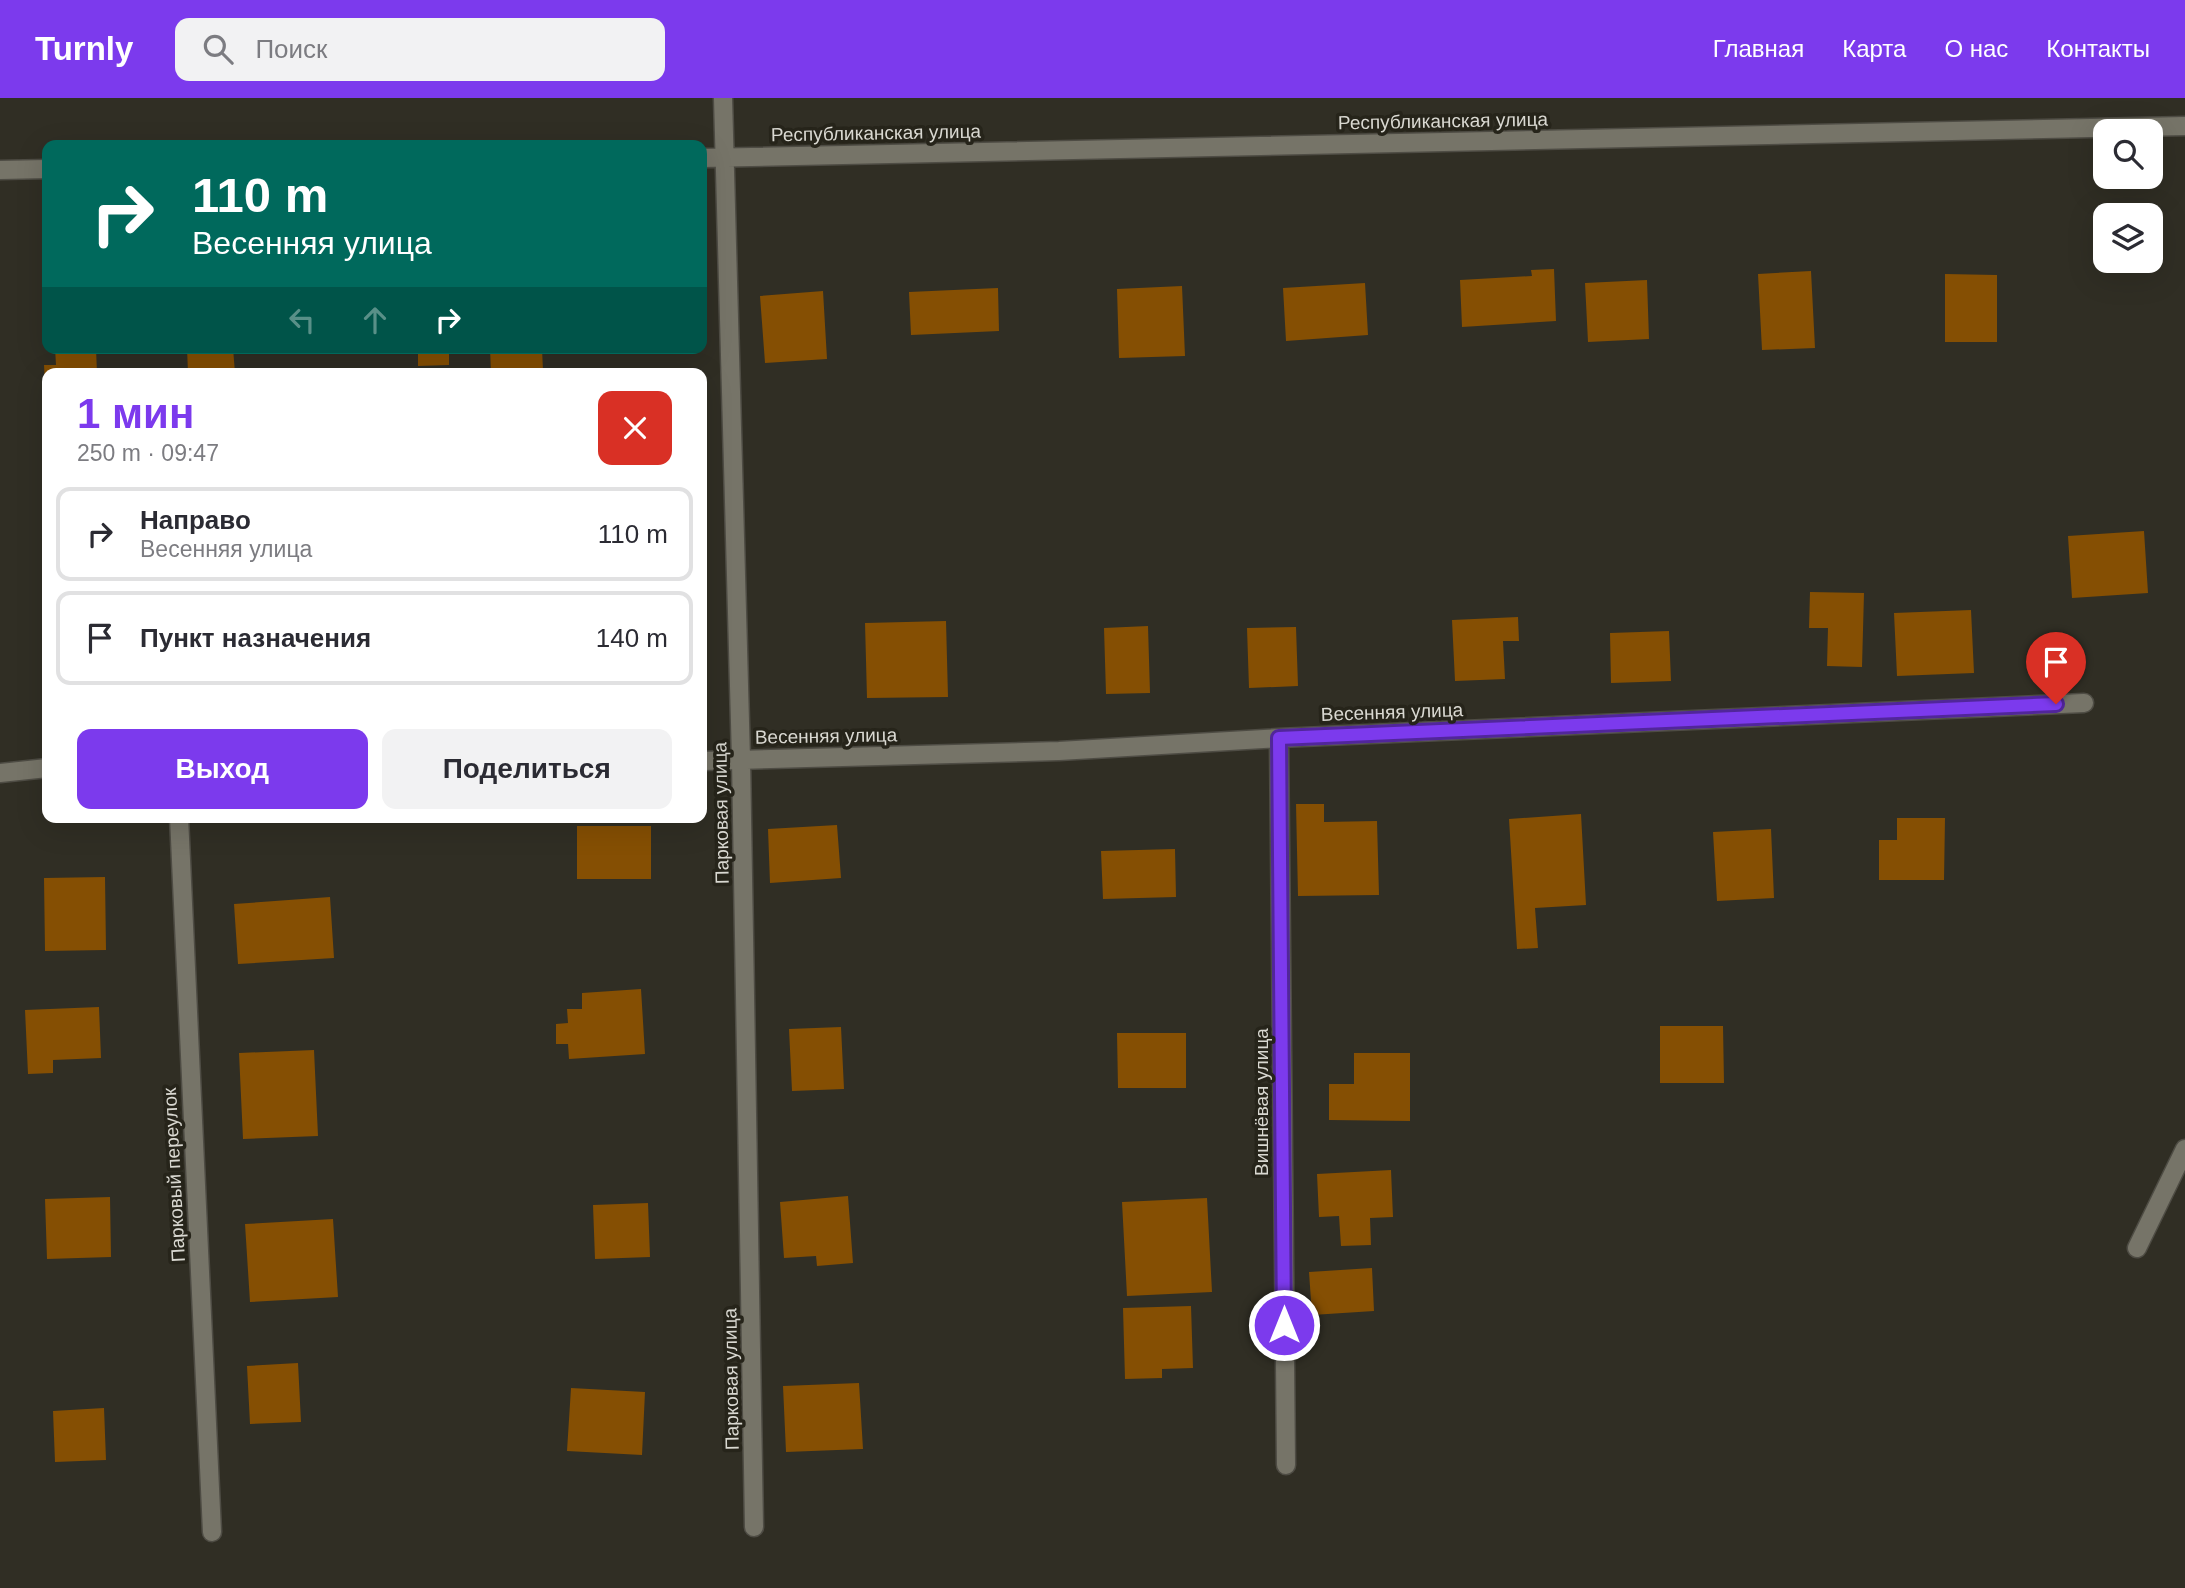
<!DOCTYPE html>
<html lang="ru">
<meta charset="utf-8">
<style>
body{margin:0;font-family:Arial,sans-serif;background:#f2f2f3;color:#2b2b33;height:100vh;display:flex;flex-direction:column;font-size:26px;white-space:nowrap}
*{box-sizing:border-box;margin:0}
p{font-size:23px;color:#7c7c81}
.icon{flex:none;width:38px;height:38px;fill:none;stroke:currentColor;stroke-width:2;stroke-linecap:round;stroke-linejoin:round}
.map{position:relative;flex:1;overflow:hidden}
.drawer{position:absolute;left:42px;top:270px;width:665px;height:455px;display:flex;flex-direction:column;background:#fff;border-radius:14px;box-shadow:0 7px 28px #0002}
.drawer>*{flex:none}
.top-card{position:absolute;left:42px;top:42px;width:665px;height:214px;border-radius:14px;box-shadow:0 7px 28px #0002;background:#00695c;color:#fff;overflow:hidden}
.fabs{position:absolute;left:2093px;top:21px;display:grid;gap:14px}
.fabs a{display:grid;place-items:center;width:70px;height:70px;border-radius:14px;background:#fff;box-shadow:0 7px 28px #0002;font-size:35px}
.pin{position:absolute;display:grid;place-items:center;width:60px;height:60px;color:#fff;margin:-72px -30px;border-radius:50% 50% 50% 0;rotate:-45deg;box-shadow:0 0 7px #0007}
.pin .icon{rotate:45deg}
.me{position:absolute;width:77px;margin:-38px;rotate:0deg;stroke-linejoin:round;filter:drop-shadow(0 0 5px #0008)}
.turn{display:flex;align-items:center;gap:24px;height:147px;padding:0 35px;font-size:32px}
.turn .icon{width:91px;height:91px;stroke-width:2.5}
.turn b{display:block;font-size:49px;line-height:60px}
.lanes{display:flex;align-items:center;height:66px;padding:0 35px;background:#0003;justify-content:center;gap:35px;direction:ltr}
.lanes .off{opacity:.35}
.round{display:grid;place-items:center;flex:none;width:74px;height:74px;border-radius:14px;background:#f2f2f3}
.summary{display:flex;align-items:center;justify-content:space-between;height:119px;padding:0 35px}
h1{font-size:42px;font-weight:700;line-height:52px;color:#7c3aed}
.action{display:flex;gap:14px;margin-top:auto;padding:14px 35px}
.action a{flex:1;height:80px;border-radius:14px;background:#7c3aed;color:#fff;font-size:28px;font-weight:700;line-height:80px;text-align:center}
.action a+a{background:#f2f2f3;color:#2b2b33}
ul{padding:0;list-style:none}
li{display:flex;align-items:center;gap:21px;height:94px;margin:0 14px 10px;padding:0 21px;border:4px solid #e1e1e2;border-radius:14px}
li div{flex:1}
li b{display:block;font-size:26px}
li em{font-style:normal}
header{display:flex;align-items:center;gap:42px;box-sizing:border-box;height:98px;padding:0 35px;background:#7c3aed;color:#fff}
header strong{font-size:33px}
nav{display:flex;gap:38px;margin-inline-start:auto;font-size:24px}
.search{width:490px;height:63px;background:#f2f2f3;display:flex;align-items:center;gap:18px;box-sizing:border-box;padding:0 24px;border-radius:14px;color:#7c7c81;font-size:26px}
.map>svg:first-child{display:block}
.building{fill:#854f03}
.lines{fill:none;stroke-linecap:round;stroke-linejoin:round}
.minor-casing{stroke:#4e4c44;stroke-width:21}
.minor{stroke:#767468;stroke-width:18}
.route-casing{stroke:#51269a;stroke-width:18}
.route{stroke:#7c3aed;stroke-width:12}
.labels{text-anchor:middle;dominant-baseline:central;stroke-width:7;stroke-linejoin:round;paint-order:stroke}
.street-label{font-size:19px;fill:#d9d8d1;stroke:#26241a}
</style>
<header>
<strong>Turnly</strong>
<div class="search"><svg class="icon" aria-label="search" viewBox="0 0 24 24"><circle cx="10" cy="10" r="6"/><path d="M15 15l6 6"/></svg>Поиск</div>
<nav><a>Главная</a><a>Карта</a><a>О нас</a><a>Контакты</a></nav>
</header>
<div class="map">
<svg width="2185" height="1490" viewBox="0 0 2185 1490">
<rect width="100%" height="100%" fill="#302e24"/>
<path class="building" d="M1554 171 1556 223 1462 229 1460 182 1532 178 1531 172Z
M1811 173 1815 250 1762 252 1758 176Z
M1945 176 1997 177V244H1945Z
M1647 182 1649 241 1588 244 1585 185Z
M1365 185 1368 237 1286 243 1283 190Z
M1182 188 1185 258 1119 260 1117 191Z
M998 190 999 233 911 237 909 194Z
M823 193 827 261 765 265 760 198Z
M55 250H96L97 275H47V286H45L44 267H56Z
M187 250H233L235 275H188Z
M418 250H449V267L418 268Z
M490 250H542L543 273 491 275Z
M2144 433 2148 495 2072 500 2068 438Z
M1810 494 1864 495 1862 569 1827 568 1828 530H1809Z
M1971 512 1974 575 1897 578 1894 515Z
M1518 519 1519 543H1503L1505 581 1455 583 1452 522Z
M946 523 948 599 867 600 865 525Z
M1148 528 1150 595 1106 596 1104 530Z
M1296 529 1298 588 1249 590 1247 530Z
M1669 533 1671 583 1611 585 1610 535Z
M1296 706H1324V724L1377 723 1379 797 1298 798Z
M1581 716 1586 807 1535 810 1538 850 1517 851 1509 721Z
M1897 720H1945L1944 782H1879V742H1897Z
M837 727 841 780 770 785 768 731Z
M577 728H651V781H577Z
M1771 731 1774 800 1717 803 1713 734Z
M1175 751 1176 799 1103 801 1101 753Z
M105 779 106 852 45 853 44 780Z
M330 799 334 860 238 866 234 806Z
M641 891 645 956 569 961 568 946H556V926L568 925 567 911H582V895Z
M99 909 101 960 53 962V975L28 976 25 912Z
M1660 928H1723L1724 985H1660Z
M841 929 844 991 792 993 789 931Z
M1117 935H1186V990H1118Z
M314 952 318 1038 243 1041 239 955Z
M1354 955H1410V1023L1329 1022V986H1354Z
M1391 1072 1393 1119 1370 1120 1371 1147 1341 1148 1339 1118 1319 1119 1317 1076Z
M848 1098 853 1165 817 1168 816 1158 784 1160 780 1104Z
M110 1099 111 1159 47 1161 45 1101Z
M1207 1100 1212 1194 1127 1198 1122 1104Z
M648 1105 650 1159 595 1161 593 1107Z
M333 1121 338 1199 250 1204 245 1126Z
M1372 1170 1374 1213 1312 1217 1309 1174Z
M1191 1208 1193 1270 1162 1271V1280L1125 1281 1123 1210Z
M298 1265 301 1324 250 1326 247 1268Z
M859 1285 863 1351 786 1354 783 1288Z
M571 1290 645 1294 642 1357 567 1353Z
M104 1310 106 1362 55 1364 53 1313Z"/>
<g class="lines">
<defs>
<path id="minor" d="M723 0 741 661 754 1429
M702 60 2185 28
M0 72 47 71
M1279 640 1286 1367
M702 663 1059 653 1279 640 2084 605
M0 675 47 670
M179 719 212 1434
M2137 1150 2185 1051"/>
</defs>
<use href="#minor" class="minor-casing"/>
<use href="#minor" class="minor"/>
</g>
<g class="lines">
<defs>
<path id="route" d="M1284 1227 1279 640 2056 606"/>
</defs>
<use href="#route" class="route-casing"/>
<use href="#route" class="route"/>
</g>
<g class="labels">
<g class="street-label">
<text transform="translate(1443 23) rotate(-1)">Республиканская улица</text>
<text transform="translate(876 35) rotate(-1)">Республиканская улица</text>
<text transform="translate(1392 614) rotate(-2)">Весенняя улица</text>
<text transform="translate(826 638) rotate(-1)">Весенняя улица</text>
<text transform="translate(721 715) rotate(-91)">Парковая улица</text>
<text transform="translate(1261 1004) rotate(-90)">Вишнёвая улица</text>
<text transform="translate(174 1077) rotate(-93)">Парковый переулок</text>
<text transform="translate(731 1281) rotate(-91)">Парковая улица</text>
</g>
</g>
</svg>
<div class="fabs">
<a><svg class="icon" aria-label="search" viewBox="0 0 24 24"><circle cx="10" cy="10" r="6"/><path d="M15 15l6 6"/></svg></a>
<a><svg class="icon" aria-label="layers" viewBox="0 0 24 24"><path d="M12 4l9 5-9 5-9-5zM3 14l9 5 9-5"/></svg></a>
</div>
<div class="pin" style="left:2056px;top:606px;background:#d93025"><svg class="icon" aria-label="arrive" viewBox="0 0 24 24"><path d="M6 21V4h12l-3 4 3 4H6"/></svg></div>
<svg class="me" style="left:1284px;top:1227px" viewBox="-20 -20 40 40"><circle r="17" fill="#7c3aed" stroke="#fff" stroke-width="3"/><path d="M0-11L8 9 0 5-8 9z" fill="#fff"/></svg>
<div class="top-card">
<div class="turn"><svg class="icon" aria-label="right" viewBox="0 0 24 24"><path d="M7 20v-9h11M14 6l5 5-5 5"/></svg><div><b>110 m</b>Весенняя улица</div></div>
<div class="lanes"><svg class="icon off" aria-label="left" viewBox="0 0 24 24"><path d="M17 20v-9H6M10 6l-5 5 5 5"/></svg><svg class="icon off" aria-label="ahead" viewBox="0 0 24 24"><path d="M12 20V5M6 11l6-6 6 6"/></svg><svg class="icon" aria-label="right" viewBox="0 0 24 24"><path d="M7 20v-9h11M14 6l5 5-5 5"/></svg></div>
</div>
<section class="drawer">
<div class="summary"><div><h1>1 мин</h1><p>250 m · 09:47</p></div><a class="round" style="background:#d93025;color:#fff"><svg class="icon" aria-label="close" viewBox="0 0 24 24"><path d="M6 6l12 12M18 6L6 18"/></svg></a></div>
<ul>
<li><svg class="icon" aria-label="right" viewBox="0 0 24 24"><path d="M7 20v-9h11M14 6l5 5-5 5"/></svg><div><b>Направо</b><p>Весенняя улица</p></div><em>110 m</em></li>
<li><svg class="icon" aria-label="arrive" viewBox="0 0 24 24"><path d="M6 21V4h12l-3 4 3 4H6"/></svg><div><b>Пункт назначения</b></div><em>140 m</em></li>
</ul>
<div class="action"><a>Выход</a><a>Поделиться</a></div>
</section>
</div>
